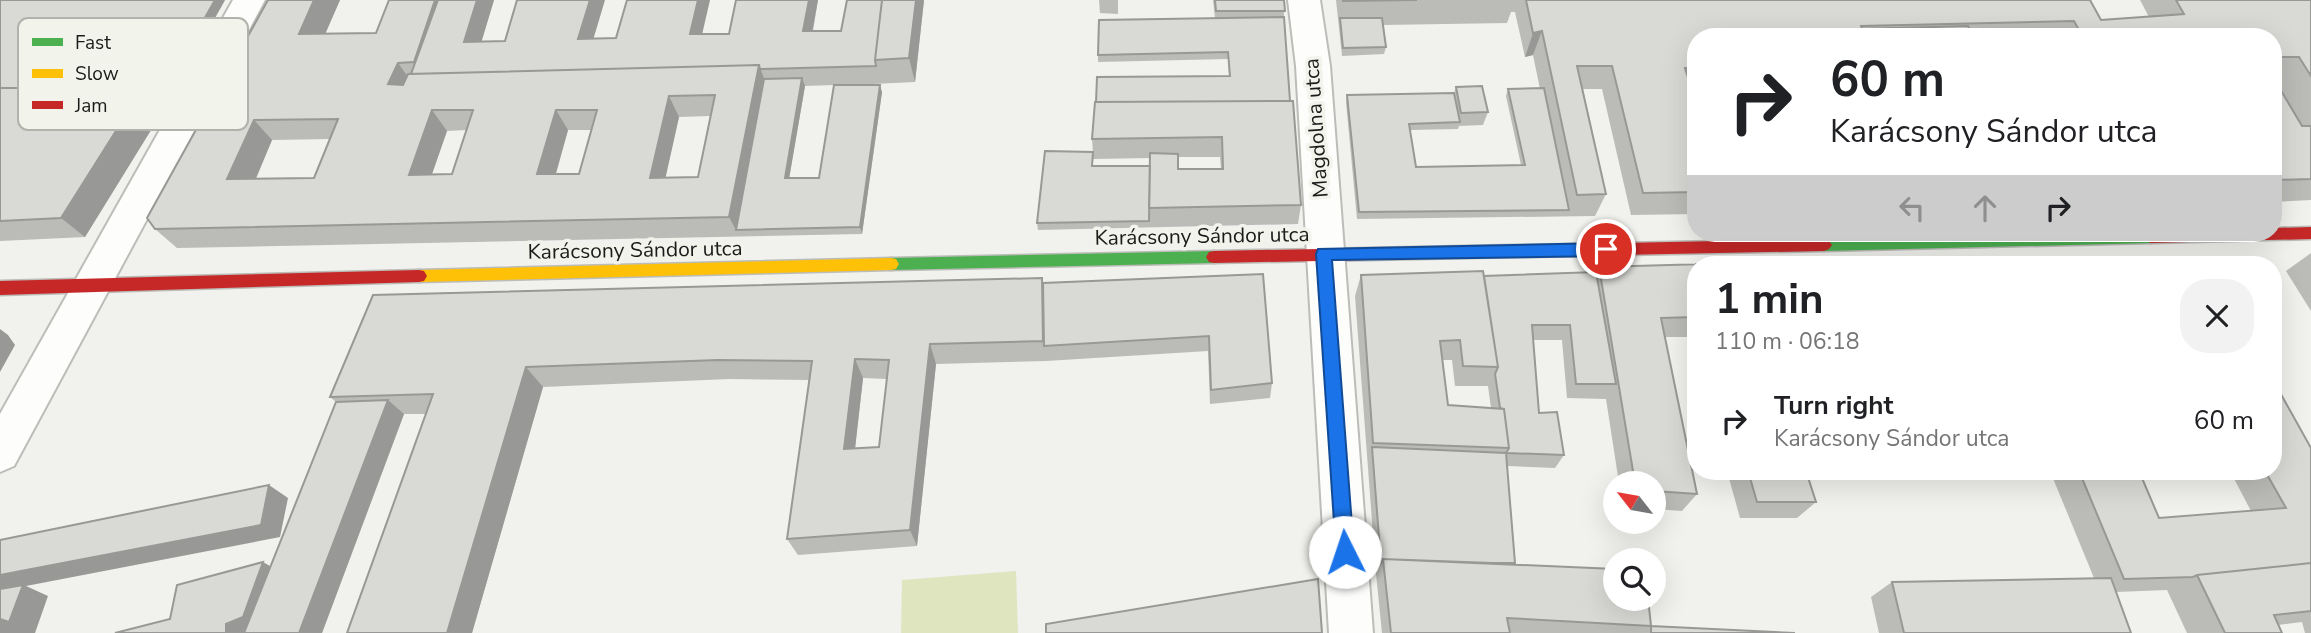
<!DOCTYPE html>
<meta charset="utf-8">
<style>
body{margin:0;font-family:"Nunito Sans",sans-serif;background:#f2f2f2;color:#202124;height:100vh;display:flex;flex-direction:column;font-size:26px;white-space:nowrap}
*{box-sizing:border-box;margin:0}
p{font-size:23px;color:#757577}
.icon{flex:none;width:38px;height:38px;fill:none;stroke:currentColor;stroke-width:2;stroke-linecap:round;stroke-linejoin:round}
.map{position:relative;flex:1;overflow:hidden}
.side{position:absolute;left:1687px;top:256px;width:595px;height:224px;display:flex;flex-direction:column;background:#fff;border-radius:28px;box-shadow:0 7px 28px #0002}
.side>*{flex:none}
.guide{position:absolute;left:1687px;top:28px;width:595px;height:214px;border-radius:28px;box-shadow:0 7px 28px #0002;background:#fff;color:#202124;overflow:hidden}
.needle{width:46px;rotate:301deg}
.buttons{position:absolute;left:1603px;top:471px;display:grid;gap:14px}
.buttons a{display:grid;place-items:center;width:63px;height:63px;border-radius:50%;background:#fff;box-shadow:0 7px 28px #0002;font-size:35px}
.pin{position:absolute;display:grid;place-items:center;width:60px;height:60px;color:#fff;margin:-30px;border:4px solid #fff;border-radius:50%;box-shadow:0 2px 7px #0007}
.me{position:absolute;width:77px;margin:-38px;rotate:356deg;stroke-linejoin:round;filter:drop-shadow(0 0 5px #0008)}
.turn{display:flex;align-items:center;gap:24px;height:147px;padding:0 28px;font-size:32px}
.turn .icon{width:91px;height:91px;stroke-width:2.5}
.turn b{display:block;font-size:49px;line-height:60px}
.lanes{display:flex;align-items:center;height:66px;padding:0 28px;background:#0003;justify-content:center;gap:35px;direction:ltr}
.lanes .off{opacity:.35}
.round{display:grid;place-items:center;flex:none;width:74px;height:74px;border-radius:28px;background:#f2f2f2}
.headline{display:flex;align-items:center;justify-content:space-between;height:119px;padding:0 28px}
h1{font-size:42px;font-weight:700;line-height:52px}
ul{padding:0;list-style:none}
li{display:flex;align-items:center;gap:21px;height:91px;padding:0 28px}
li div{flex:1}
li b{display:block;font-size:26px}
li em{font-style:normal}
.map>svg:first-child{display:block}
.green{fill:#dfe5bf}
.lines{fill:none;stroke-linecap:round;stroke-linejoin:round}
.street-casing{stroke:#bcbcb9;stroke-width:4}
.fast-casing{stroke:#bcbcb9;stroke-width:3}
.slow-casing{stroke:#bcbcb9;stroke-width:3}
.jam-casing{stroke:#bcbcb9;stroke-width:3}
.street{fill:#fdfdfc;fill-rule:evenodd}
.fast{fill:#4caf50;fill-rule:evenodd}
.slow{fill:#ffc107;fill-rule:evenodd}
.jam{fill:#c62828;fill-rule:evenodd}
.wall{fill:#bbbbb8;fill-rule:evenodd}
.shaded-wall{fill:#989896}
.building{fill:#d9d9d6;stroke:#989896;stroke-width:2;fill-rule:evenodd}
.route{fill:#1a73e8;stroke:#114b97;stroke-width:2}
.labels{text-anchor:middle;dominant-baseline:central;stroke-width:7;stroke-linejoin:round;paint-order:stroke}
.street-label{font-size:21px;fill:#1b1c19;stroke:#f2f3eb}
.key{fill:#f2f3eb;stroke:#b2b2ac;stroke-width:2}
.key-label{font-size:19px;fill:#1b1c19}
</style>
<div class="map">
<svg width="2311" height="633" viewBox="0 0 2311 633">
<rect width="100%" height="100%" fill="#f1f1ed"/>
<path class="green" d="M1016 571 1018 633H901L902 580Z"/>
<g class="lines">
<defs>
<path id="street" d="M233 0H265L14 466 0 472V414Z
M1288 0H1320L1330 66 1373 633H1329L1296 66Z"/>
<path id="fast" d="M2068 233H2156L2159 237 2156 241 2151 243 1824 251 1819 249 1816 245 1819 241 1824 239Z
M1214 251 1219 252 1222 257 1219 262 1214 263 891 270 886 269 883 264 886 259 891 258Z"/>
<path id="slow" d="M891 258 896 259 899 264 896 269 891 270 419 282 414 281 411 276 414 271 419 270Z"/>
<path id="jam" d="M2311 227V239L2151 243 2146 241 2143 237 2146 233H2273V228Z
M1824 239 1829 241 1832 245 1829 249 1824 251 1214 263 1209 262 1206 257 1209 252 1214 251Z
M419 270 424 271 427 276 424 281 419 282 0 295V281Z"/>
</defs>
<use href="#street" class="street-casing"/>
<use href="#fast" class="fast-casing"/>
<use href="#slow" class="slow-casing"/>
<use href="#jam" class="jam-casing"/>
<use href="#street" class="street"/>
<use href="#fast" class="fast"/>
<use href="#slow" class="slow"/>
<use href="#jam" class="jam"/>
</g>
<path class="wall" d="M0 0H225L164 109 85 237 0 241Z
M268 0H340L325 34 376 33 494 0 481 42 616 38 729 34 736 0H818L813 31H841L924 0 915 82 852 85 882 92 862 234 177 248 155 229ZM834 85 819 178H789L805 86ZM710 116 698 177 665 178 679 117ZM467 130 452 174H432L447 131ZM568 130H591L579 174H556ZM330 139 314 178 256 179 272 140Z
M1099 0H1118V14L1100 13Z
M1213 0H1284V17L1290 101 1301 205 1298 224 1038 230 1037 223 1093 152 1092 139 1229 76 1228 59 1098 62V55L1215 18ZM1178 157H1220L1221 169H1178ZM1150 158V166H1093V159Z
M1336 0H2090L2101 20 2149 17 2140 0H2311V200L2273 202V37H1696V92H1692L1696 104V214L1631 215 1602 89H1583L1606 194 1595 216 1357 219 1346 102 1347 95 1454 93 1456 87 1488 112 1483 125 1459 126 1458 129 1410 130 1416 167 1521 165 1506 96 1508 89H1540L1533 55 1525 57 1515 12H1511L1507 23 1383 25 1386 47 1384 54 1342 56Z
M2311 253V311L2286 271Z
M1696 264V358L1690 337H1665L1697 494 1682 511 1654 509V483H1619L1606 399 1567 398 1562 340H1533L1539 413 1564 455 1555 468 1507 466 1515 563 1514 564 1651 626 1795 633H1382L1376 574 1355 296 1361 275 1484 276 1596 272 1599 267ZM1442 360H1452L1455 386H1488L1491 408 1448 405Z
M1263 274 1272 383 1270 398 1210 404 1208 351 1046 361 936 364 917 546 798 555 787 539 810 380 729 379 543 387 472 633H347L426 414H404L322 633H115L170 619 270 566 336 402 330 397 1043 283ZM863 378 887 379 879 447 855 448Z
M2311 448V633H2305L2302 622 2278 625 2282 633H2187L2167 590 2116 592 2131 633H1879L1871 597 1892 582 2094 578 2050 471H2139L2159 518 2251 511 2230 471H2273Z
M1727 471H1806L1816 502 1797 518H1740Z"/>
<path class="shaded-wall" d="M215 0H225L164 109 85 237 61 218 143 88Z
M314 0H340L316 55 299 34Z
M435 0H457L424 76 414 62Z
M477 0H494L476 60 464 42Z
M590 0H605L588 57 578 39Z
M698 0H710L698 52 690 34Z
M809 0H818L809 49 803 31Z
M916 0H924L915 82 909 58Z
M1542 31 1533 55 1525 57 1533 33Z
M398 63 413 84 404 105 388 84Z
M759 65 767 86 736 230 729 217Z
M802 78 805 86 788 185 785 178Z
M880 85 882 92 862 234 860 227Z
M669 96 679 117 661 198 650 178Z
M432 110 447 131 425 194 409 175Z
M556 110 568 130 550 194 537 174Z
M254 120 272 140 247 199 227 179Z
M0 329 8 335 15 345 0 372Z
M930 344 936 364 917 546 910 530Z
M855 359 863 378 853 467 844 449Z
M526 367 543 387 472 633H447Z
M388 400 404 414 322 633H299Z
M269 485 288 498 280 537 26 586 48 596 35 633H0V575Z
M263 562 289 577 265 633H226V624Z"/>
<path class="building" d="M0 0H215L157 102 143 88H0Z
M268 0H314L299 34 376 33 389 0H435L414 62 398 63 388 84 403 85 408 74 759 65 729 217 155 229 147 218ZM715 95 698 177 650 178 669 96ZM432 110H473L452 174 409 175ZM556 110H597L579 174H537ZM338 119 314 178 227 179 254 120Z
M438 0H477L464 42 505 41 517 0H590L578 39 616 38 627 0H698L690 34H729L736 0H809L803 31H841L847 0H882L875 60 876 66 760 69 759 65 411 74Z
M882 0H916L909 58 875 60Z
M1215 0H1284L1285 11H1216Z
M1343 0H1417L1343 1Z
M1526 0H2090L2101 20 2184 14 2176 0H2311V76L2299 57H2273V37H2083L2074 21 1861 26 1865 37H1696V68H1685L1696 104V192L1643 193 1612 66H1577L1606 194 1577 195 1542 31 1533 33Z
M1284 17 1290 101 1096 102 1097 77 1230 76 1228 52 1098 55 1099 20Z
M1340 18H1382L1386 47 1343 48Z
M1968 26 1973 37H1865L1862 29Z
M2273 77 2302 126H2311V179L2273 180Z
M802 78 785 178H819L834 85H880L860 227 736 230 764 79Z
M1482 86 1488 112 1461 113 1456 87Z
M0 88H143L61 218 0 221Z
M1544 88 1569 210 1359 212 1347 95 1454 93 1460 122 1409 124 1416 167 1525 165 1508 89Z
M1293 101 1301 205 1149 208 1150 153 1178 154V169H1223L1222 137 1092 139 1095 102Z
M1045 151 1093 152 1092 166H1150L1149 221 1037 223Z
M2205 258 2209 264H1992V263Z
M1741 263 1742 264H1696V317L1661 318 1697 494 1654 491V483H1635L1599 267Z
M1483 271 1498 367 1463 366 1460 340 1440 341 1448 405 1504 409 1509 448 1373 443 1361 275Z
M1596 272 1616 384H1576L1570 325H1532L1539 413 1557 412 1564 455 1506 453 1509 448 1504 409 1500 408 1495 374 1498 367 1484 276Z
M1263 274 1272 383 1211 390 1209 336 1044 346 1043 283Z
M1042 278 1043 341 930 344 910 530 787 539 812 361 718 360 526 367 447 633H347L433 394 330 397 373 295ZM855 359 889 360 879 447 844 449Z
M2273 380 2311 448V563L2197 575 2193 577 2124 579 2079 471H2139L2159 518 2286 508 2265 471H2273Z
M388 400 299 633H244L336 402Z
M1372 447 1506 453 1515 563H1492L1383 559 1381 563Z
M1748 471H1806L1816 502H1757Z
M269 485 261 525 0 575V540Z
M1383 559 1615 569V598H1648L1651 626 1507 618 1510 633H1391Z
M263 562 243 617 226 624V633H115L170 619 177 585Z
M2311 563V611L2274 615 2282 633H2225L2197 575Z
M2111 578 2131 633H1904L1892 582Z
M1318 579 1322 633H1046V624Z
M23 585 9 622 0 619V589Z
M1651 626 1795 633H1651Z"/>
<path class="route" d="M1606 243 1614 249 1606 256 1332 260 1354 552 1351 558 1345 560 1339 558 1336 552 1316 254 1318 249Z"/>
<g class="labels">
<g class="street-label">
<text transform="translate(1316 128) rotate(-94)">Magdolna utca</text>
<text transform="translate(1202 236) rotate(-1)">Karácsony Sándor utca</text>
<text transform="translate(635 250) rotate(-1)">Karácsony Sándor utca</text>
</g>
</g>
<rect x="18" y="18" width="230" height="112" rx="10" class="key"/>
<rect x="32" y="38" width="31" height="8" fill="#4caf50"/>
<rect x="32" y="69" width="31" height="9" fill="#ffc107"/>
<rect x="32" y="101" width="31" height="8" fill="#c62828"/>
<g class="key-label">
<text x="75" y="49">Fast</text>
<text x="75" y="80">Slow</text>
<text x="75" y="112">Jam</text>
</g>
</svg>
<div class="buttons">
<a><svg class="needle" viewBox="-14 -14 28 28"><path d="M0-13l5 13h-10z" fill="#e53935"/><path d="M0 13l5-13h-10z" fill="#757577"/></svg></a>
<a><svg class="icon" aria-label="search" viewBox="0 0 24 24"><circle cx="10" cy="10" r="6"/><path d="M15 15l6 6"/></svg></a>
</div>
<div class="pin" style="left:1606px;top:249px;background:#d93025"><svg class="icon" aria-label="arrive" viewBox="0 0 24 24"><path d="M6 21V4h12l-3 4 3 4H6"/></svg></div>
<svg class="me" style="left:1345px;top:552px" viewBox="-20 -20 40 40"><circle r="19" fill="#fff"/><path d="M0-13L10 11 0 6-10 11z" fill="#1a73e8"/></svg>
<div class="guide">
<div class="turn"><svg class="icon" aria-label="right" viewBox="0 0 24 24"><path d="M7 20v-9h11M14 6l5 5-5 5"/></svg><div><b>60 m</b>Karácsony Sándor utca</div></div>
<div class="lanes"><svg class="icon off" aria-label="left" viewBox="0 0 24 24"><path d="M17 20v-9H6M10 6l-5 5 5 5"/></svg><svg class="icon off" aria-label="ahead" viewBox="0 0 24 24"><path d="M12 20V5M6 11l6-6 6 6"/></svg><svg class="icon" aria-label="right" viewBox="0 0 24 24"><path d="M7 20v-9h11M14 6l5 5-5 5"/></svg></div>
</div>
<section class="side">
<div class="headline"><div><h1>1 min</h1><p>110 m · 06:18</p></div><a class="round"><svg class="icon" aria-label="close" viewBox="0 0 24 24"><path d="M6 6l12 12M18 6L6 18"/></svg></a></div>
<ul>
<li><svg class="icon" aria-label="right" viewBox="0 0 24 24"><path d="M7 20v-9h11M14 6l5 5-5 5"/></svg><div><b>Turn right</b><p>Karácsony Sándor utca</p></div><em>60 m</em></li>
</ul>
</section>
</div>
